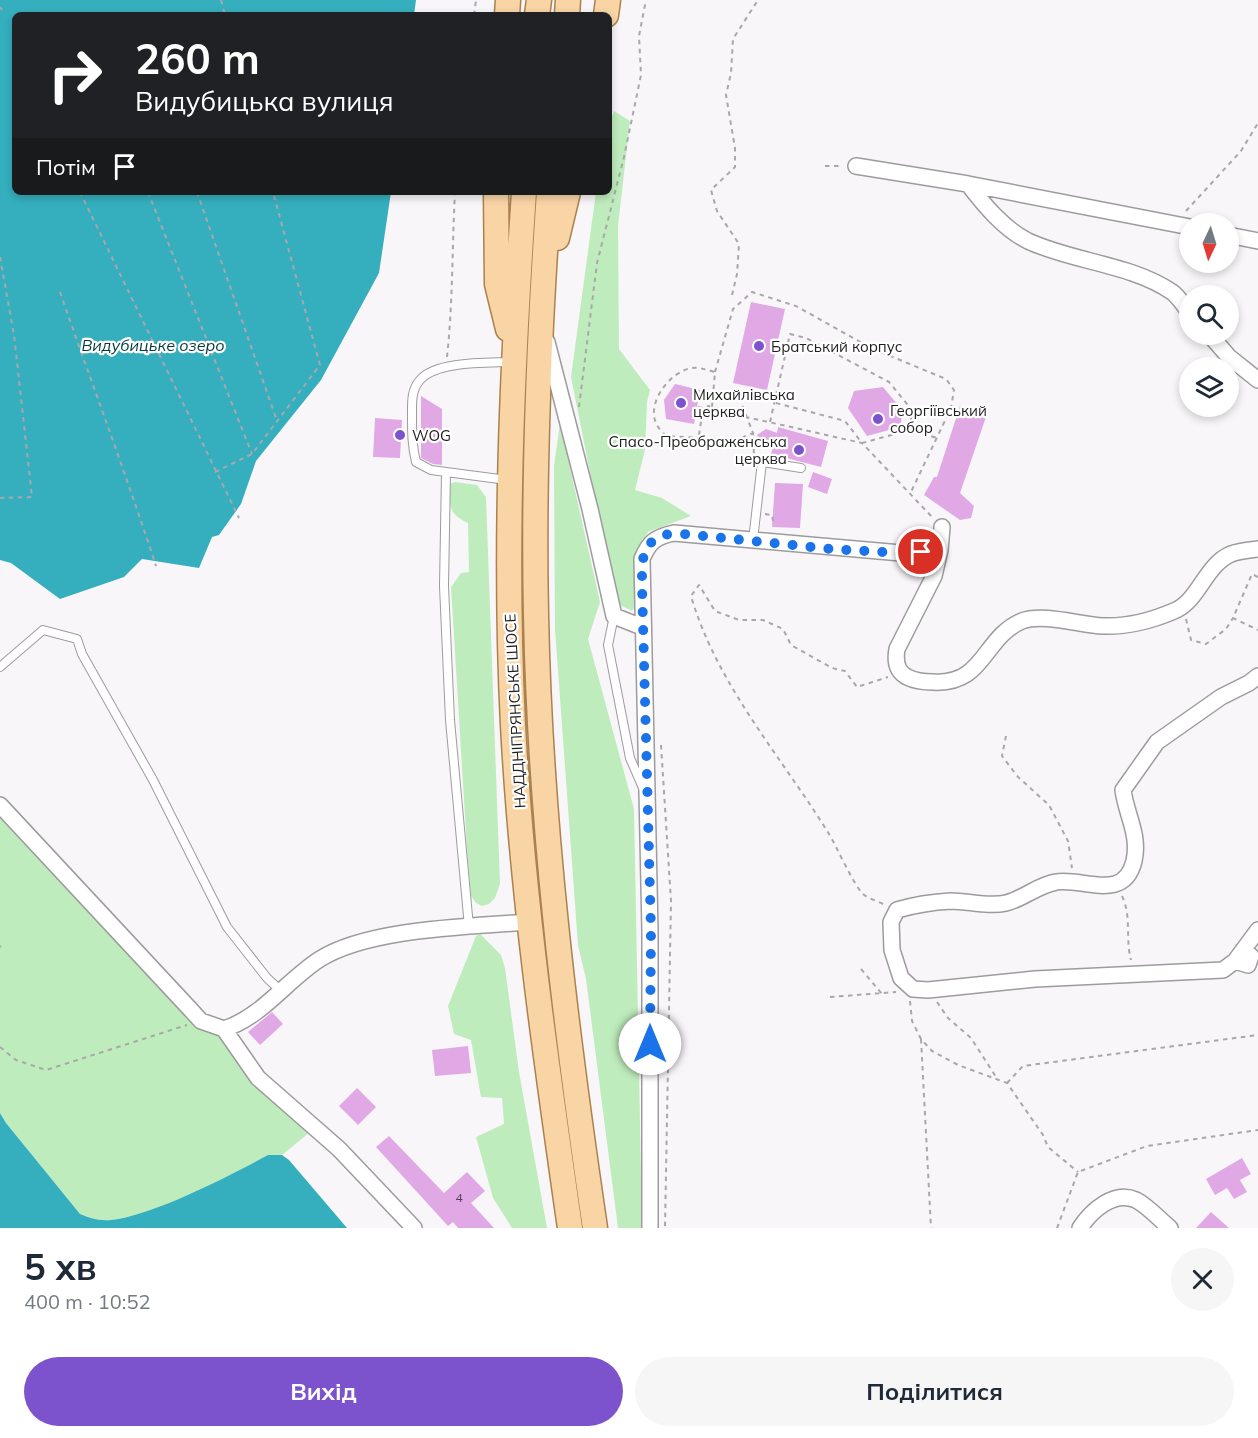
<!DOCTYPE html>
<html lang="uk">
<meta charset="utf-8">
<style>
body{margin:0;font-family:Mulish,sans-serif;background:#f6f6f7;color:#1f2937;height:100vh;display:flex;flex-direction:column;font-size:22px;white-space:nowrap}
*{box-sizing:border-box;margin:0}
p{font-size:20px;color:#747a83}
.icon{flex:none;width:33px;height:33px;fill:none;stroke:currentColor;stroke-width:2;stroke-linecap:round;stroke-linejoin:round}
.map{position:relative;height:1228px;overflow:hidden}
.drawer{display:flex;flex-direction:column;background:#fff;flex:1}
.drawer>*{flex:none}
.guide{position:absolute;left:12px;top:12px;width:600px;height:183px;border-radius:9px;box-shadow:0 3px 9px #0003;background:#202124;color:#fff;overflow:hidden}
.needle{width:39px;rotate:184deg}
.buttons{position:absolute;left:1179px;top:213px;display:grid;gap:12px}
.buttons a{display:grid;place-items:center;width:60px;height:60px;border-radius:50%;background:#fff;box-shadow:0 3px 9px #0003;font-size:30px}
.pin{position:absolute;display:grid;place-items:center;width:51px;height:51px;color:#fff;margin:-26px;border:3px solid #fff;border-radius:50%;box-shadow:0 2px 6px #0007}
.me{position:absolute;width:66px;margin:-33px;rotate:0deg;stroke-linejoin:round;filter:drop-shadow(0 0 4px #0008)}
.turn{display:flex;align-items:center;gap:21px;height:126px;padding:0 24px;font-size:27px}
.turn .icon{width:78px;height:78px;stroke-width:2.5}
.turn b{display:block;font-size:42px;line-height:51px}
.then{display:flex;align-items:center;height:57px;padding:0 24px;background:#0003;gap:12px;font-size:22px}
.round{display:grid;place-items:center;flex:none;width:63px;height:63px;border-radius:32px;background:#f6f6f7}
.summary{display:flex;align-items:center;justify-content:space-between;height:102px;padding:0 24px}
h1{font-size:36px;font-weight:700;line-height:45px}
.primary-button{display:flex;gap:12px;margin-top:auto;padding:12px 24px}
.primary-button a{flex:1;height:69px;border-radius:36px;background:#7c53cc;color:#fff;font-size:24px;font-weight:700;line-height:69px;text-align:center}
.primary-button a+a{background:#f6f6f7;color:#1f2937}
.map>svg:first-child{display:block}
.green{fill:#bfecbc}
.water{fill:#35afbe}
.building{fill:#e1a8e6}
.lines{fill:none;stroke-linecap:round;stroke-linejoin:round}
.lane-casing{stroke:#9e9b9e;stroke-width:10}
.street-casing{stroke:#9e9b9e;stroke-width:18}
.primary-casing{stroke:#aa824f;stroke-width:27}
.path{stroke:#a9a7a9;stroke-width:2;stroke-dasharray:4.5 4.5;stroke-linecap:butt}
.lane{stroke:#fff;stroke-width:8}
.street{stroke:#fff;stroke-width:15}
.primary{stroke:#f9d4a5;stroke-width:24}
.route{stroke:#1a73e8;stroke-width:10;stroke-dasharray:0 18}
.poi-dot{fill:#7c53cc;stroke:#fff;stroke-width:2}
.labels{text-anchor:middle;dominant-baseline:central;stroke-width:4.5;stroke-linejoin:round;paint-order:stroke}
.number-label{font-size:12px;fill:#504051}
.poi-label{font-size:15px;fill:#1f1e1f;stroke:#fff;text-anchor:start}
.street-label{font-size:15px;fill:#1f1e1f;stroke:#fff}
.water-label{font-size:16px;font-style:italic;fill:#013a41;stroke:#fff}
</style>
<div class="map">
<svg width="1258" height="1228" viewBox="0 0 1258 1228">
<rect width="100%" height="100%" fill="#f9f6f9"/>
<path class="green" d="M614 111 630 121 618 226 619 349 650 390 647 402 645 450 635 490 662 498 691 516 648 532 636 554 637 604 632 611 616 603 571 377 596 192H609V125Z
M560 423 600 602 588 639 634 809 642 1228H618L586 979 578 945 555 629 554 466Z
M455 482 477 485 486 497 500 884 495 898 489 904 482 906 476 903 471 896 467 849 451 587 461 573 469 572 468 523C447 513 450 506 450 484Z
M0 805 190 1009 224 1029 258 1078 315 1128 282 1155H268C229 1176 154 1215 111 1220 99 1221 91 1218 80 1214L6 1123 0 1113Z
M480 934 501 955 505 968 519 1072 547 1228H512L493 1198 476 1137 504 1124 502 1098 481 1097 471 1040 454 1034 448 1006 476 936Z"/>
<path class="water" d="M0 0H416L414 15H15V192H391L379 273 321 380 256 461 241 504 219 535 212 537 199 568 142 559 124 577 60 599 11 563 0 560Z
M0 1113 6 1123 80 1214C90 1218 99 1221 111 1220 154 1215 229 1176 268 1155H282L289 1160 347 1228H0Z"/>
<path class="building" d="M751 302 785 309 767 390 733 383Z
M675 384 700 390 694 424 666 419 664 400Z
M883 387 903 411 900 427 867 436 848 408 854 391Z
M421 396 442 409V465L433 464 421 458Z
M960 406 987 414 960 493 974 506 971 518 960 520 924 495 934 477H937Z
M375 418 402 420 400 458 373 457Z
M778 427 828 441 821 467 771 454 773 447 761 446 757 435 766 429 777 433Z
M813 472 832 479 827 494 808 487Z
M775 483 803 484 800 528 772 527Z
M272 1012 283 1024 260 1045 248 1032Z
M468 1046 471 1073 435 1076 432 1050Z
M357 1088 376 1107 358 1125 339 1106Z
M389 1136 444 1193 467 1172 485 1191 471 1203 494 1228H458L453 1222 448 1226 376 1147Z
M1242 1158 1251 1174 1240 1180 1247 1192 1234 1199 1227 1188 1215 1195 1206 1179Z
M1211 1212 1229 1228H1196Z"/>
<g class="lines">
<defs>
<path id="lane" d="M446 473 444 586 450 720 469 927
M507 480 431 470 416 462C412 446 412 432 412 416 412 403 411 390 420 380 436 361 487 363 510 362
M753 540 762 462 801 468
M614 616 608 645 630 758 643 788
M0 667 43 630 77 639 82 654 153 780 227 927 267 978 280 990"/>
<path id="street" d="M856 166 968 184 1190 227
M968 184C984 205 1004 229 1028 241 1073 262 1131 264 1172 292 1179 297 1184 306 1190 313
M1228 235 1258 241
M1209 334 1229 357 1258 380
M547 342 590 509 614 616 642 627
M940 550 934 576 897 649C895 660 896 671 907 677 915 681 925 682 933 682 985 685 983 637 1022 621 1042 613 1081 625 1103 626 1126 627 1153 620 1174 611 1199 601 1205 565 1231 554 1239 551 1250 550 1258 549
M0 805 190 1009 201 1021 224 1029 258 1078 339 1149 414 1228
M1243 950 1251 956 1248 965 1235 961 1258 930
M1235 961 1223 970 1035 979 928 990 913 989 901 978 892 950 891 922 897 910C914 905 932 902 951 901 968 901 989 907 1006 903 1023 899 1038 885 1056 882 1082 877 1124 903 1134 861 1140 835 1126 814 1123 790L1157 742 1221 697 1249 683 1258 676
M224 1029C262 1017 287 980 320 959 370 928 469 927 528 922
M650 1228V931L642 559C649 542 655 537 674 533L901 553 940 550 942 527
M1080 1228C1091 1211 1114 1190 1136 1200 1148 1206 1160 1220 1170 1228"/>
<path id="primary" d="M507 15 508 0
M537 15 539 0
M567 15 568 0
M606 15 608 0
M496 192 497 284 508 329
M524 192C512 369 504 547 513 725 522 894 546 1061 570 1228
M549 192C539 333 533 474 536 615 540 820 565 1025 595 1228
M557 238 568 192"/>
</defs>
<use href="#lane" class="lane-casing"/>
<use href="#street" class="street-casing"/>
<use href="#primary" class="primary-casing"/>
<path class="path" d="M221 0 225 15
M0 7 2 10
M474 15 476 0
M825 166H842
M80 192 239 518
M148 192 252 454
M197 192 277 421
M1186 211 1241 151 1258 123
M0 257 14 335 32 497 0 498
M60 292C92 384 126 474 156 566
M732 295 737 274 739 244 717 211 711 190 735 167V148L726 95 731 73 733 39 758 0
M447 357C453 302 452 247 455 192
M715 372 733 309 752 292 796 306 871 348 946 379 954 390 951 408 910 494
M736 389 753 433 754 456
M776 403 845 421 862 443 910 430 937 438
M579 407 597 263 624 157 641 75 639 36 646 0
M698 407 707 409V413L723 415 724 412 862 443 932 517
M712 407 715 372C707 370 700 367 692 368 670 371 645 404 657 425 659 429 663 433 666 436L737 440 753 433
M707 408 708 406 724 410V412
M770 422 790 334 806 338 889 382 912 410 910 430
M699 435 703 408
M215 472 252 454 320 365 273 192
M765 514 772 515 773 521
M1258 577 1252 574 1233 618 1258 630
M1186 619 1191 640 1206 644 1226 629 1233 618
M1006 736 1002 756 1018 777 1049 805 1068 841 1072 868
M661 745 671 901 665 1228
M1122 896C1132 917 1125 938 1131 960
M883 904C877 901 867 898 863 894 853 884 837 847 829 834 781 756 717 685 691 596L699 585 715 611 739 620H763L783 629 791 645 832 668 845 671 857 687 888 677
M0 947 1 946
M861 969 882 994
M830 997 896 992
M910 1001 912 1021 921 1039 932 1051 958 1065 1007 1083 1043 1135 1048 1147 1078 1172
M937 1002 948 1018 971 1038 998 1080
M921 1039 931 1228
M0 1047 16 1060 46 1070 187 1025
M1007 1083 1023 1066 1258 1035
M1057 1228 1078 1172 1147 1146 1258 1130"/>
<use href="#lane" class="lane"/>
<use href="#street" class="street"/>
<use href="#primary" class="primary"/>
</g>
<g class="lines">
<path class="route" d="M650 1044 651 931 642 584C642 554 642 539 674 533L831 549 901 553 921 552"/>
</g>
<g class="poi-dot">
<circle cx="759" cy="346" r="6"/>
<circle cx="681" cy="403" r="6"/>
<circle cx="878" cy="419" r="6"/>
<circle cx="400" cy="435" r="6"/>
<circle cx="799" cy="450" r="6"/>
</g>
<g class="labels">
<g class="number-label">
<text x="459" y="1197">4</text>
</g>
<g class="poi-label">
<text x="771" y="346">Братський корпус</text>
<text x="693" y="394">Михайлівська<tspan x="693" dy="17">церква</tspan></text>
<text x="890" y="410">Георгіївський<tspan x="890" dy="17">собор</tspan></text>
<text x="412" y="435">WOG</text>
<text x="787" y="441" text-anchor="end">Спасо-Преображенська<tspan x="787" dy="17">церква</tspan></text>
</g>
<g class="street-label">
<text transform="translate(515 711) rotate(-93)">НАДДНІПРЯНСЬКЕ ШОСЕ</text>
</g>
<g class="water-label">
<text x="153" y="345">Видубицьке озеро</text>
</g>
</g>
</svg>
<div class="buttons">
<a><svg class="needle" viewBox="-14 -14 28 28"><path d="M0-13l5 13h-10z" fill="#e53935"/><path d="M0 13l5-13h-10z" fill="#747a83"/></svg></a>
<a><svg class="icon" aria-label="search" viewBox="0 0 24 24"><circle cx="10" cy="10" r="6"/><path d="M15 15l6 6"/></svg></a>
<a><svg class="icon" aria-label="layers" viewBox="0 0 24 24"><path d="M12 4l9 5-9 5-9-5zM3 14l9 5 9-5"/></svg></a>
</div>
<div class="pin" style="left:921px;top:552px;background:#d93025"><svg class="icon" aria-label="arrive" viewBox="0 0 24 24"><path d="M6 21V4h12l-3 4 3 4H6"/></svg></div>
<svg class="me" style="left:650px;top:1044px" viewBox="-20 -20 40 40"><circle r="19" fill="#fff"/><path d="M0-13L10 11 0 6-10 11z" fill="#1a73e8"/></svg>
<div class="guide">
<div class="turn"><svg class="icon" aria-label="right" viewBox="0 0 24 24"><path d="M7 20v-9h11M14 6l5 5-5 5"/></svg><div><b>260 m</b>Видубицька вулиця</div></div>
<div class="then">Потім<svg class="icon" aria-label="arrive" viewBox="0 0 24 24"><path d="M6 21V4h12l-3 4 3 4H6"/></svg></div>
</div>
</div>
<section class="drawer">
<div class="summary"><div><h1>5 хв</h1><p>400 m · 10:52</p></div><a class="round"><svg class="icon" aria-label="close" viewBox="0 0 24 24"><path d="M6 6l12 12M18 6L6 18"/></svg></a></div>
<div class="primary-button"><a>Вихід</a><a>Поділитися</a></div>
</section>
